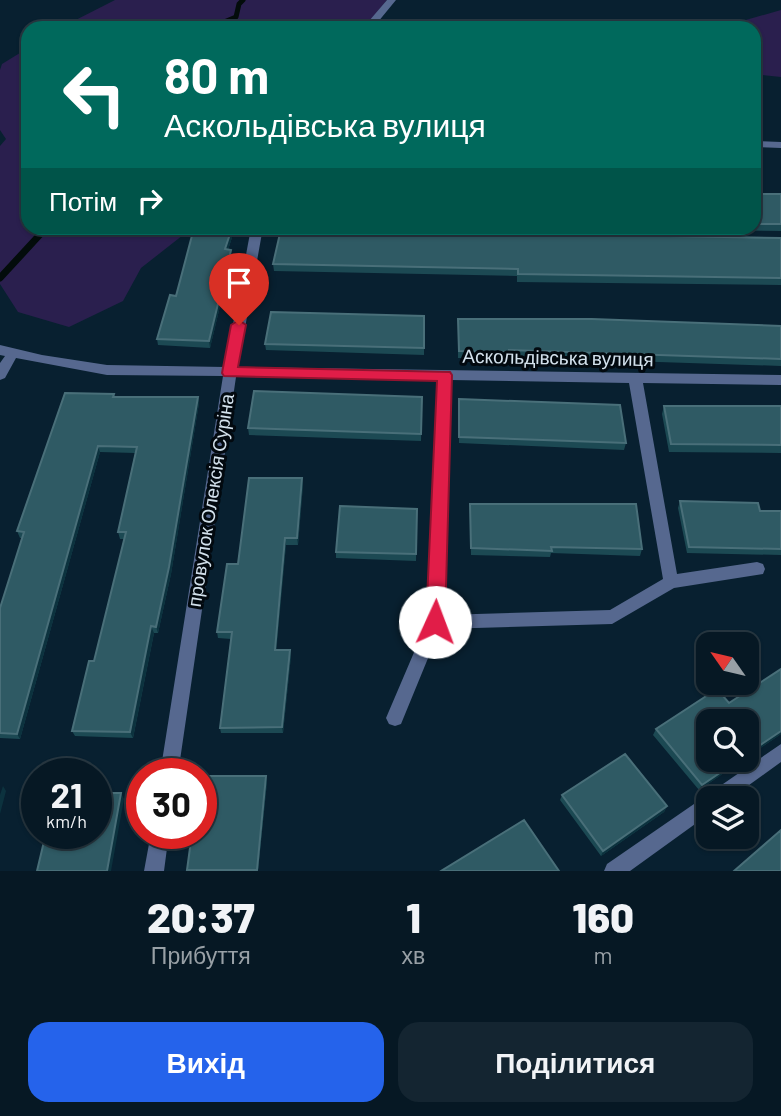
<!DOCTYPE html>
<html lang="uk">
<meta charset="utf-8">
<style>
body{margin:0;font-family:Barlow,sans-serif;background:#142531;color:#f1f3f6;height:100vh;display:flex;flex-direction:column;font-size:26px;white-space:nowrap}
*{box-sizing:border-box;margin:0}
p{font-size:23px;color:#98a0a6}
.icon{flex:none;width:38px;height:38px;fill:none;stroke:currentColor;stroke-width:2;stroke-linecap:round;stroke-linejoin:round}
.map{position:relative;height:871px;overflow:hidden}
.details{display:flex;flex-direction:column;background:#061824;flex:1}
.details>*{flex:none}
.guide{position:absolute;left:21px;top:21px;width:740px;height:214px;border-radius:21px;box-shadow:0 2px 5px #0004,0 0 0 2px #273741;background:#00695c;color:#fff;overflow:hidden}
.needle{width:46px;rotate:304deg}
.fabs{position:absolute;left:696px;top:632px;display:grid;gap:14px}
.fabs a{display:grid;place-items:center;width:63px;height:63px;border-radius:14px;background:#061824;box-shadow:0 2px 5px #0004,0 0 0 2px #273741;font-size:35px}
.speed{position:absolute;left:21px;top:758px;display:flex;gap:14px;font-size:35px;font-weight:700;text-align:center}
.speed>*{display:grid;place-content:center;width:91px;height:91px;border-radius:50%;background:#061824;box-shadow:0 2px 5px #0004,0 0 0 2px #273741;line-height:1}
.speed small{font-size:18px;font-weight:400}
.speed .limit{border:10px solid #d22;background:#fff;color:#111}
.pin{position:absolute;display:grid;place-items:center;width:60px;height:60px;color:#fff;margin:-72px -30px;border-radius:50% 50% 50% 0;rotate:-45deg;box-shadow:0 0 7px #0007}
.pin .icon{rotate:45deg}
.me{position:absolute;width:77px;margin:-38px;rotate:2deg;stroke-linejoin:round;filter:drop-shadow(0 0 5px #0008)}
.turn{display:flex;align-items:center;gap:24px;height:147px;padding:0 28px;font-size:32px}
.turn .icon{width:91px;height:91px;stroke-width:2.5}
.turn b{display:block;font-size:49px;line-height:60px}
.then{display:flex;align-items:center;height:66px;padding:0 28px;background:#0003;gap:14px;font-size:26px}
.eta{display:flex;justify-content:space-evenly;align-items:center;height:119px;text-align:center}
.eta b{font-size:42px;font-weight:800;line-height:49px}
.primary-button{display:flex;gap:14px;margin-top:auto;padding:14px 28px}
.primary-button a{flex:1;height:80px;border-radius:21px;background:#2563eb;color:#fff;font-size:28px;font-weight:800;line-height:80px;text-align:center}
.primary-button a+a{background:#142531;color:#f1f3f6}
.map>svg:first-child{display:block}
.green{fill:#2a1f4e}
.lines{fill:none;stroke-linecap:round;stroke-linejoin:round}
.stream-far1{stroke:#030c0b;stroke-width:5}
.stream{stroke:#030c0b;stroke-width:7}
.minor{fill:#56688f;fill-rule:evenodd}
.wall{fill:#1c4953}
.shaded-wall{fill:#0c323e}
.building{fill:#2f5a64;stroke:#496f79;stroke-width:2}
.route{fill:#e11d48;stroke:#92132f;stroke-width:2}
.labels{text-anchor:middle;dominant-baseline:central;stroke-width:6;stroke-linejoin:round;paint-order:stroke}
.street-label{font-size:19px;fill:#d3e1ec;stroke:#02090f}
</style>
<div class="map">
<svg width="781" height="871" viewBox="0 0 781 871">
<rect width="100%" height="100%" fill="#082030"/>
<path class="green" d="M115 0H387L365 28H60Z
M781 10V77L754 74V28H718Z
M28 48V228H192L141 268 123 301 69 327 18 312 0 284V146L6 139 0 130V70L2 64Z"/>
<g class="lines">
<path class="stream-far1" d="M210 28 236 17 239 4 243 0"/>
<path class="stream" d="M0 278 46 228"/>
<path class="minor" d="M387 0H396L373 28H363Z
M754 141 781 142V148L754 147Z
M251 228H301L303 230 297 234 262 233 238 367 781 375V385L643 383 677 574 757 562 763 564 765 569 763 574 674 588 612 624 440 629 401 724 395 726 389 724 386 718 427 622 438 380 236 377 178 774H160L223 376 107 375 16 358 5 378 0 380V363L5 356 0 355V345L42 355 107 365 225 367ZM451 380 629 383 663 579 610 610 443 615Z
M781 744V762L731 798H709V814L630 871H604L607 864Z
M151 833H169L164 871H144Z"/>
</g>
<path class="wall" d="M754 194H781V231L439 228H754Z
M185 228H235L228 250H231L232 256 210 348 158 345 157 339 176 296 193 231 186 230Z
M781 238V285L517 282V276L274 271 273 264Z
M424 316V355L266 350 265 344Z
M458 326H781V366L508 357V359L458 358Z
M114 394 115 397H198L199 403 171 574 158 633H154L133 738 75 736 72 731 94 661 125 539H120L118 532 135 453 100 452 20 739 0 738V608L22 538H20L17 531Z
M422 397 421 441 249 435 248 428Z
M459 399 626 443 624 450 459 443Z
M664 406H781V453L669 452 662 414Z
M303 485 298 545H286L276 650 291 656 283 733H221L220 728 231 639 218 638 217 632Z
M680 501 760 511H781V555L687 553 678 508Z
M470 504 642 549 640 556 551 553 550 557 471 555Z
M417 509 416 561 336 558V552Z
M781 669V734L699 790 653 735 656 729 729 703Z
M267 782 258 871H187V870Z
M562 795 667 806 664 812 601 856 560 800Z"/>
<path class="shaded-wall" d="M232 228H235L226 256 225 249Z
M231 250 232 256 210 348 209 341Z
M198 397 199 403 171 574 158 633 156 627Z
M98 446 100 452 20 739 17 734Z
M302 478 303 485 298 545 297 538Z
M285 538 286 545 276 656 275 650Z
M151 626 154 633 133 738 130 732Z
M290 650 291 656 283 733 282 727Z
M781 731V734L747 757V754Z
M739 760H743L699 790 702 785Z
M266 776 267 782 258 871H257Z
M3 786 6 791 0 814V795Z
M121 793 124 799 111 871H107Z
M667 806 664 812 601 856 603 851Z"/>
<path class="building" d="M754 194H781V224H754Z
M194 228H232L225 249 231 250 209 341 157 339 170 295 176 296Z
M281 229 781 238V278L518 274V269L273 264Z
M271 312 424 316V348L265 344Z
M458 319H592L781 326V359L509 350V352L459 351Z
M254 391 422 397 421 434 248 428Z
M65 393 114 394 113 397H198L169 567 156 627 151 626 130 732 72 731 89 661H94L126 532H118L137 447 98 446 17 734 0 733V608L24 532 17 531Z
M459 399 620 405 626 443 459 437Z
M664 406H781V445L671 444Z
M249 478H302L297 538H285L275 650H290L282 727 220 728 232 632H217L227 564H238Z
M680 501 758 503 760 511H781V549L689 547Z
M470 504H636L642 549 551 547 552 551 471 548Z
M340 506 417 509 416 554 336 552Z
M781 669V731L747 754V721H709V760H739L702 785 656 729 717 689 729 703Z
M625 754 667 806 603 851 562 795Z
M201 776H266L257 870H187L192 833H201Z
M96 793H121L107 871H37L46 833H96Z
M524 820 559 871H441Z
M781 830V871H734Z"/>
<path class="route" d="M239 320 246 325 238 367 450 372 452 375 445 622 442 628 435 631 429 628 426 622 437 381 224 376 222 373 231 325Z"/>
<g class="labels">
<g class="street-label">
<text transform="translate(558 357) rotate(1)">Аскольдівська вулиця</text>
<text transform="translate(210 500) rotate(-81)">провулок Олексія Суріна</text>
</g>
</g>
</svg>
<div class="fabs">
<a><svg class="needle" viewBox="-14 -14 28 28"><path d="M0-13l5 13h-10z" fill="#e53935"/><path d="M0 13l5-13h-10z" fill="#98a0a6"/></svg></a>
<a><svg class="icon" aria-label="search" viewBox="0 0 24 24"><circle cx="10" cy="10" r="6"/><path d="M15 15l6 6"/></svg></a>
<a><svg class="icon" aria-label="layers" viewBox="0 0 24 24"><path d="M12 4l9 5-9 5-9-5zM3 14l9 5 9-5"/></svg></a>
</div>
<div class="speed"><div>21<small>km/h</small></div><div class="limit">30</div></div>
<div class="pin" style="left:239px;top:325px;background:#d93025"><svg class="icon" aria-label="arrive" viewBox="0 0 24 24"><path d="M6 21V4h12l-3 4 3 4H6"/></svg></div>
<svg class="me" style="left:435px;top:622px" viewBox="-20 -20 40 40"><circle r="19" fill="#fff"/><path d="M0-13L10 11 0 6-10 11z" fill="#e11d48"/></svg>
<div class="guide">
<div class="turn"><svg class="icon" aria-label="left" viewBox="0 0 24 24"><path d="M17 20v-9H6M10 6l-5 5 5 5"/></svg><div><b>80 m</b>Аскольдівська вулиця</div></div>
<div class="then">Потім<svg class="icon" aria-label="right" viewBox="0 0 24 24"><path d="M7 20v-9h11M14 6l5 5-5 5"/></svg></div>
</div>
</div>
<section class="details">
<div class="eta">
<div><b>20:37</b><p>Прибуття</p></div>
<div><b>1</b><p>хв</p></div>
<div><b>160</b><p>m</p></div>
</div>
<div class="primary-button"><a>Вихід</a><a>Поділитися</a></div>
</section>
